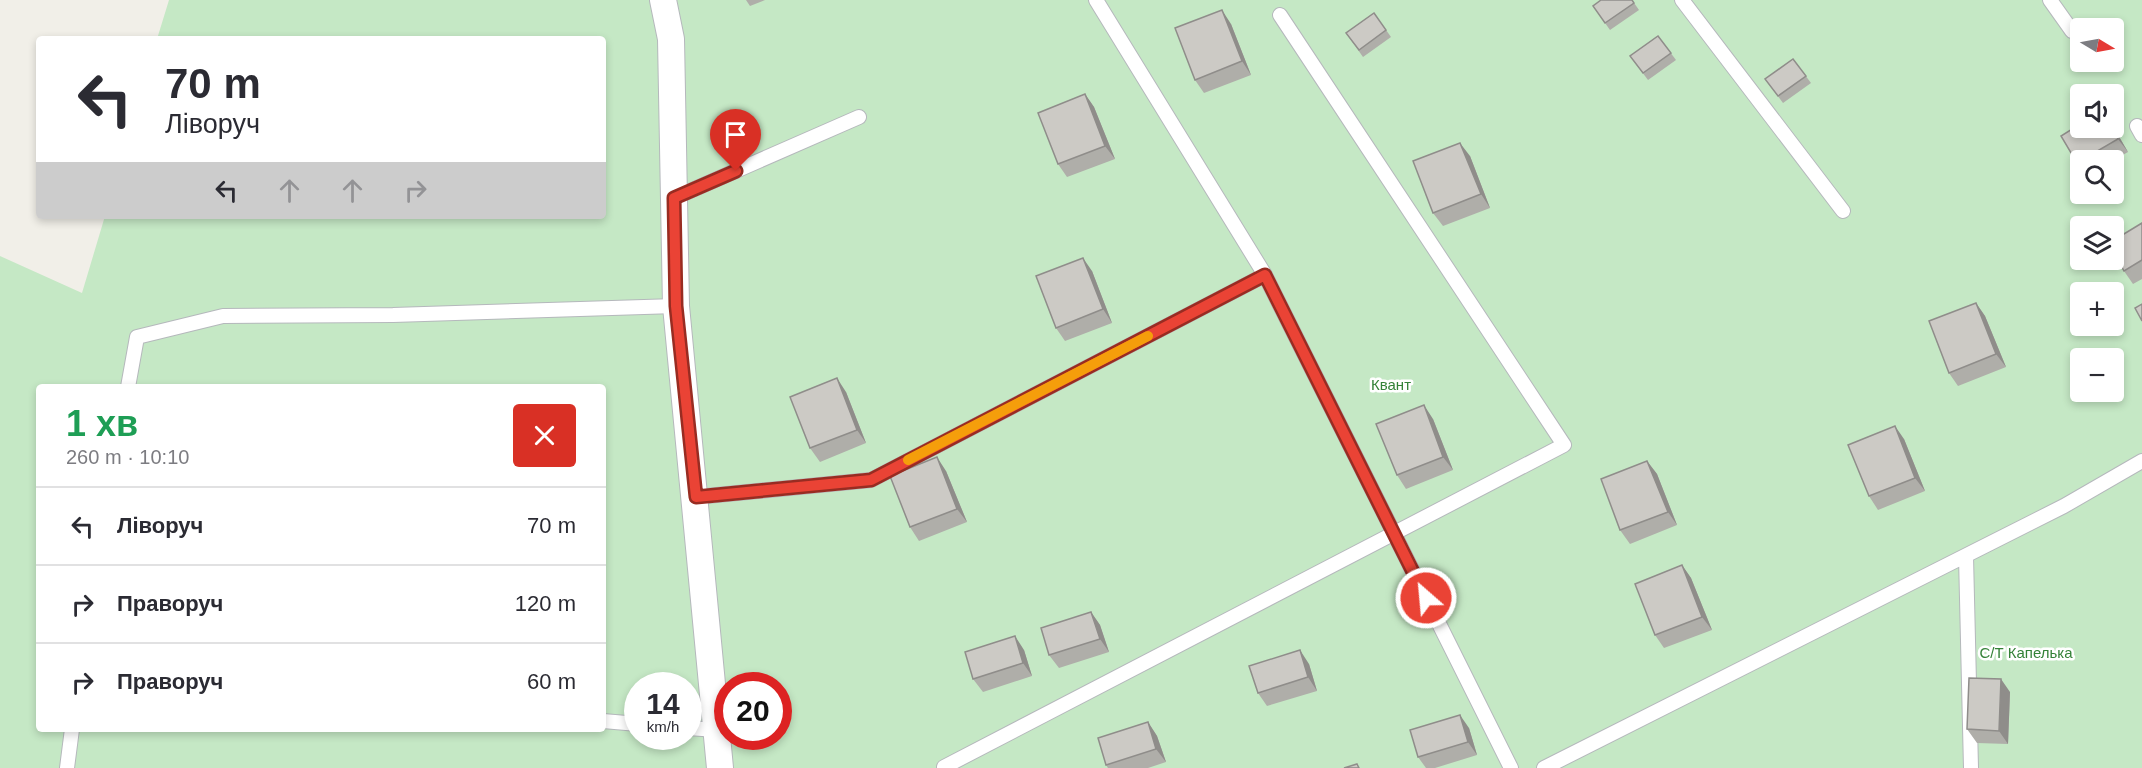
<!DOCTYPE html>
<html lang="uk">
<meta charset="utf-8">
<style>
body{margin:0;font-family:Arial,sans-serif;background:#f2f2f3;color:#2b2b33;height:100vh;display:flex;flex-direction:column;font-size:22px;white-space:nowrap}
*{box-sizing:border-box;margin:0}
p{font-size:20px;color:#7c7c81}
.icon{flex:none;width:33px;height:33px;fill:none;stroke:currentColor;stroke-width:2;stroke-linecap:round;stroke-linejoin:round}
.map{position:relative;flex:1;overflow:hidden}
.side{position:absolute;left:36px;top:384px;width:570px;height:348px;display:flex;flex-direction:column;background:#fff;border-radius:6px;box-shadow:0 3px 9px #0003}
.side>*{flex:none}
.hud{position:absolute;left:36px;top:36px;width:570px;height:183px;border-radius:6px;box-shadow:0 3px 9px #0003;background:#fff;color:#2b2b33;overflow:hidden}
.needle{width:39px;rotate:100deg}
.buttons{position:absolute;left:2070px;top:18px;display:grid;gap:12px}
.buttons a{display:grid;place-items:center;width:54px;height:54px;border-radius:6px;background:#fff;box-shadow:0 3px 9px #0003;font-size:30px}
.speed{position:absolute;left:624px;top:672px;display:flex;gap:12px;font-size:30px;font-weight:700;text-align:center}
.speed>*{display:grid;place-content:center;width:78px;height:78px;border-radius:50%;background:#fff;box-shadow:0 3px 9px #0003;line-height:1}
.speed small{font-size:15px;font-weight:400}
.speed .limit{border:9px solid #d22;background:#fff;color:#111}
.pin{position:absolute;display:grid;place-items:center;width:51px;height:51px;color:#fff;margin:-62px -26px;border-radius:50% 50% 50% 0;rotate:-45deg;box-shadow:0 0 6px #0007}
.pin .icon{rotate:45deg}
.me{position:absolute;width:66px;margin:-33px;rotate:333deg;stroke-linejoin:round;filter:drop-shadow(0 0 4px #0008)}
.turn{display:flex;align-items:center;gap:21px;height:126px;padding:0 30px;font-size:27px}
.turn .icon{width:78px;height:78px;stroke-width:2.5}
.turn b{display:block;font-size:42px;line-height:51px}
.lanes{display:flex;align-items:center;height:57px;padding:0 30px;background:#0003;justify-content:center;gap:30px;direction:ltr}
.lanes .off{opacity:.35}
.round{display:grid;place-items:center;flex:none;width:63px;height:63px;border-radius:6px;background:#f2f2f3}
.summary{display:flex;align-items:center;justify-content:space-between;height:102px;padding:0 30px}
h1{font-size:36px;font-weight:700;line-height:45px;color:#1e9e55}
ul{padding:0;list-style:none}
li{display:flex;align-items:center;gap:18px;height:78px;padding:0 30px;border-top:2px solid #e1e1e2}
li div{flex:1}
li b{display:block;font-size:22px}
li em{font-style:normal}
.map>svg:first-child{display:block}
.green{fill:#c5e8c5;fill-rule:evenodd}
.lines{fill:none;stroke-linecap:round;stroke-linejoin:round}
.lane-casing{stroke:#b5b8bc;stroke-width:16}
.street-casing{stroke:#b5b8bc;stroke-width:28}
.lane{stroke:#fff;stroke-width:14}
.street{stroke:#fff;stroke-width:26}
.wall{fill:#afaea9}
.shaded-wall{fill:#8f8d8a}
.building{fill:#cccac5;stroke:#8f8d8a;stroke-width:1.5}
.route-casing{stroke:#982c22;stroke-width:15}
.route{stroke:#ea4335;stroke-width:10}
.slow{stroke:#f59e0b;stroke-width:10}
.labels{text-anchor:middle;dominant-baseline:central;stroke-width:5;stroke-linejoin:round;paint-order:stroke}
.park-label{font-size:15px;fill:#348238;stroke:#fff}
</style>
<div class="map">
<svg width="2142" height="768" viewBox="0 0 2142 768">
<rect width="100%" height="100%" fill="#f1efe8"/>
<path class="green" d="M169 0H2142V768H0V256L82 293 105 216H603V39H157ZM2080 28H2114V62H2080ZM2080 94H2114V128H2080ZM2080 160H2114V194H2080ZM2080 226H2114V260H2080ZM2080 292H2114V326H2080ZM2080 358H2114V392H2080ZM39 387H603V729H39ZM638 686H688V736H638ZM728 686H778V736H728Z"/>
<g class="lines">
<defs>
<path id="lane" d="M1096 0 1265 275 1511 768
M1682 0 1843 211
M2050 0 2072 31
M2137 126 2142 135
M674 198 859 117
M128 387 137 337 223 316 393 315 676 306
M696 497 871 480 1265 275
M1966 556 1971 768
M603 721 638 724
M688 728 717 730
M944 767 1564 445 1280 15
M67 768 72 729
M1544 768 2064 506 2142 461"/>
<path id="street" d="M663 0 671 39 676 306 720 768"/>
</defs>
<use href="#lane" class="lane-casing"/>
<use href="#street" class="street-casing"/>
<use href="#lane" class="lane"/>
<use href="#street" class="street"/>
</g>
<path class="wall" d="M746 0H765L750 6Z
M1632 0 1639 10 1610 30 1593 6Z
M1374 13 1391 37 1363 57 1346 33Z
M1231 24 1251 75 1204 93 1195 80Z
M1658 36 1676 60 1648 80 1630 56Z
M1793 59 1811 83 1783 103 1765 79Z
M1085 94 1094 107 1115 159 1067 177 1058 164Z
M2080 128H2114L2128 152 2114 160H2080V168L2077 163Z
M1470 156 1490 208 1443 226 1433 213Z
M2142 223V279L2133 284 2124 271Z
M1092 271 1112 323 1065 341 1056 328Z
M1976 303 1985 316 2006 367 1958 386 1949 373Z
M846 392 866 443 820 462 810 448Z
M1433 419 1453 470 1406 489 1397 475Z
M1904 439 1925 491 1878 510 1869 496Z
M1647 461 1657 474 1677 525 1630 544 1620 530Z
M946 471 967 522 919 541 910 527Z
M1682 565 1691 578 1712 630 1664 648 1655 635Z
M1091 612 1100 625 1109 652 1059 668 1049 655Z
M1024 650 1032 676 983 692 973 679Z
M1309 664 1317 691 1267 706 1258 693Z
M2010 692 2008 744 1977 743 1967 729Z
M1148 722 1157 736 1166 762 1148 768H1108L1106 765Z
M1469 728 1477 755 1435 768H1426L1418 757Z"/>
<path class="shaded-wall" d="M1222 10 1231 24 1251 75 1242 61Z
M1085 94 1094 107 1115 159 1105 146Z
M2112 128H2114L2128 152 2118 139Z
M1460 143 1470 156 1490 208 1481 194Z
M1083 258 1092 271 1112 323 1103 309Z
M1976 303 1985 316 2006 367 1996 354Z
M837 378 846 392 866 443 857 430Z
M1424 405 1433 419 1453 470 1443 457Z
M1895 426 1904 439 1925 491 1915 478Z
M937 457 946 471 967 522 957 509Z
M1647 461 1657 474 1677 525 1668 512Z
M1682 565 1691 578 1712 630 1702 617Z
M1091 612 1100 625 1109 652 1100 639Z
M1015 636 1024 650 1032 676 1023 663Z
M1300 650 1309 664 1317 691 1308 677Z
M2001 679 2010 692 2008 744 1999 731Z
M1460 715 1469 728 1477 755 1468 742Z
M1148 722 1157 736 1166 762 1156 749Z"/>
<path class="building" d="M1601 0H1632L1634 3 1605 23 1593 6Z
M1222 10 1242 61 1195 80 1175 28Z
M1374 13 1386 30 1359 50 1346 33Z
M1658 36 1671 53 1643 73 1630 56Z
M1793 59 1806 76 1778 96 1765 79Z
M1085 94 1105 146 1058 164 1038 113Z
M2080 124V128H2112L2118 139 2077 163 2061 136Z
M1460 143 1481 194 1433 213 1413 161Z
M2142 223V260L2124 271 2114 253V240Z
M1083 258 1103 309 1056 328 1036 276Z
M1976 303 1996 354 1949 373 1929 321Z
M2142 304V321L2135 308Z
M837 378 857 430 810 448 790 397Z
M1424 405 1443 457 1397 475 1376 424Z
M1895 426 1915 478 1869 496 1848 445Z
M937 457 957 509 910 527 890 476Z
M1647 461 1668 512 1620 530 1601 479Z
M1682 565 1702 617 1655 635 1635 584Z
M1091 612 1100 639 1049 655 1041 628Z
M1015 636 1023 663 973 679 965 652Z
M1300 650 1308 677 1258 693 1249 666Z
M1969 678 2001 679 1999 731 1967 729Z
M1460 715 1468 742 1418 757 1410 730Z
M1148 722 1156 749 1106 765 1098 738Z
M1357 764 1359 768H1344Z"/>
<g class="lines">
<defs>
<path id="route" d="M736 171 674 198 676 306 696 497 871 480 1265 275 1426 598"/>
</defs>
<use href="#route" class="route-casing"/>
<use href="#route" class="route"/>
<path class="slow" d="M908 460 1148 336"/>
</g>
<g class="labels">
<g class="park-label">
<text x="1391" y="384">Квант</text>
<text x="2026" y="652">С/Т Капелька</text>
</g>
</g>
</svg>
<div class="buttons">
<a><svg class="needle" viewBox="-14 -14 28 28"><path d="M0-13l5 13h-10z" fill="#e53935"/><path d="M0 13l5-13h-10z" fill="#7c7c81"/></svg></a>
<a><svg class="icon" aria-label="sound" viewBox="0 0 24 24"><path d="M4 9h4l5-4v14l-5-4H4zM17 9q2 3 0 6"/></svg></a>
<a><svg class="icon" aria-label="search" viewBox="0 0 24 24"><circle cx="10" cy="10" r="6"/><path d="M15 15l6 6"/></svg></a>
<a><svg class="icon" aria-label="layers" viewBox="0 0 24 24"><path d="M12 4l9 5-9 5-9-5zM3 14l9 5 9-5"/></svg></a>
<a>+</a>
<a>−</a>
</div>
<div class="speed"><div>14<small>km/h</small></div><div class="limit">20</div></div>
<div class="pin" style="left:736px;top:171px;background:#d93025"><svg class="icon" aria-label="arrive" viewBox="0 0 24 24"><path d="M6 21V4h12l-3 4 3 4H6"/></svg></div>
<svg class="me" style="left:1426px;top:598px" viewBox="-20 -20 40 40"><circle r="17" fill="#ea4335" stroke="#fff" stroke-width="3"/><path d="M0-11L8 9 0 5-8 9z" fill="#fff"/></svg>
<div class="hud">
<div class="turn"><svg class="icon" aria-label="left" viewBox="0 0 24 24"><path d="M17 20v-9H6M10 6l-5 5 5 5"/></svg><div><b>70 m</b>Ліворуч</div></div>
<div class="lanes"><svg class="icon" aria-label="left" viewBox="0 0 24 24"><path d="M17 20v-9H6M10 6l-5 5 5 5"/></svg><svg class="icon off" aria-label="ahead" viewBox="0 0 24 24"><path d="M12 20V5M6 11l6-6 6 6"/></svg><svg class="icon off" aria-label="ahead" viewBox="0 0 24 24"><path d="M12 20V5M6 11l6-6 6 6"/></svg><svg class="icon off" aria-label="right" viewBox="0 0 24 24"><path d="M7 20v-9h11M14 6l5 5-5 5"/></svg></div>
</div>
<section class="side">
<div class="summary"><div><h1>1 хв</h1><p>260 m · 10:10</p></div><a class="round" style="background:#d93025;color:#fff"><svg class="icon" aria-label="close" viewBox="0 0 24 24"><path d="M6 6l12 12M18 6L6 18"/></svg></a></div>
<ul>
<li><svg class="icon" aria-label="left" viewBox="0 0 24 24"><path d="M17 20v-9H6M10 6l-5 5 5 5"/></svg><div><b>Ліворуч</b></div><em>70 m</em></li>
<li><svg class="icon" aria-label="right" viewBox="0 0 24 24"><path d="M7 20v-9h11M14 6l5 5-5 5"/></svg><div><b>Праворуч</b></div><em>120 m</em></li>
<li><svg class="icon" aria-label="right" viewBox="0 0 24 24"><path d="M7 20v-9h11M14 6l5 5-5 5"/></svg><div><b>Праворуч</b></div><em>60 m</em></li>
</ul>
</section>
</div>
